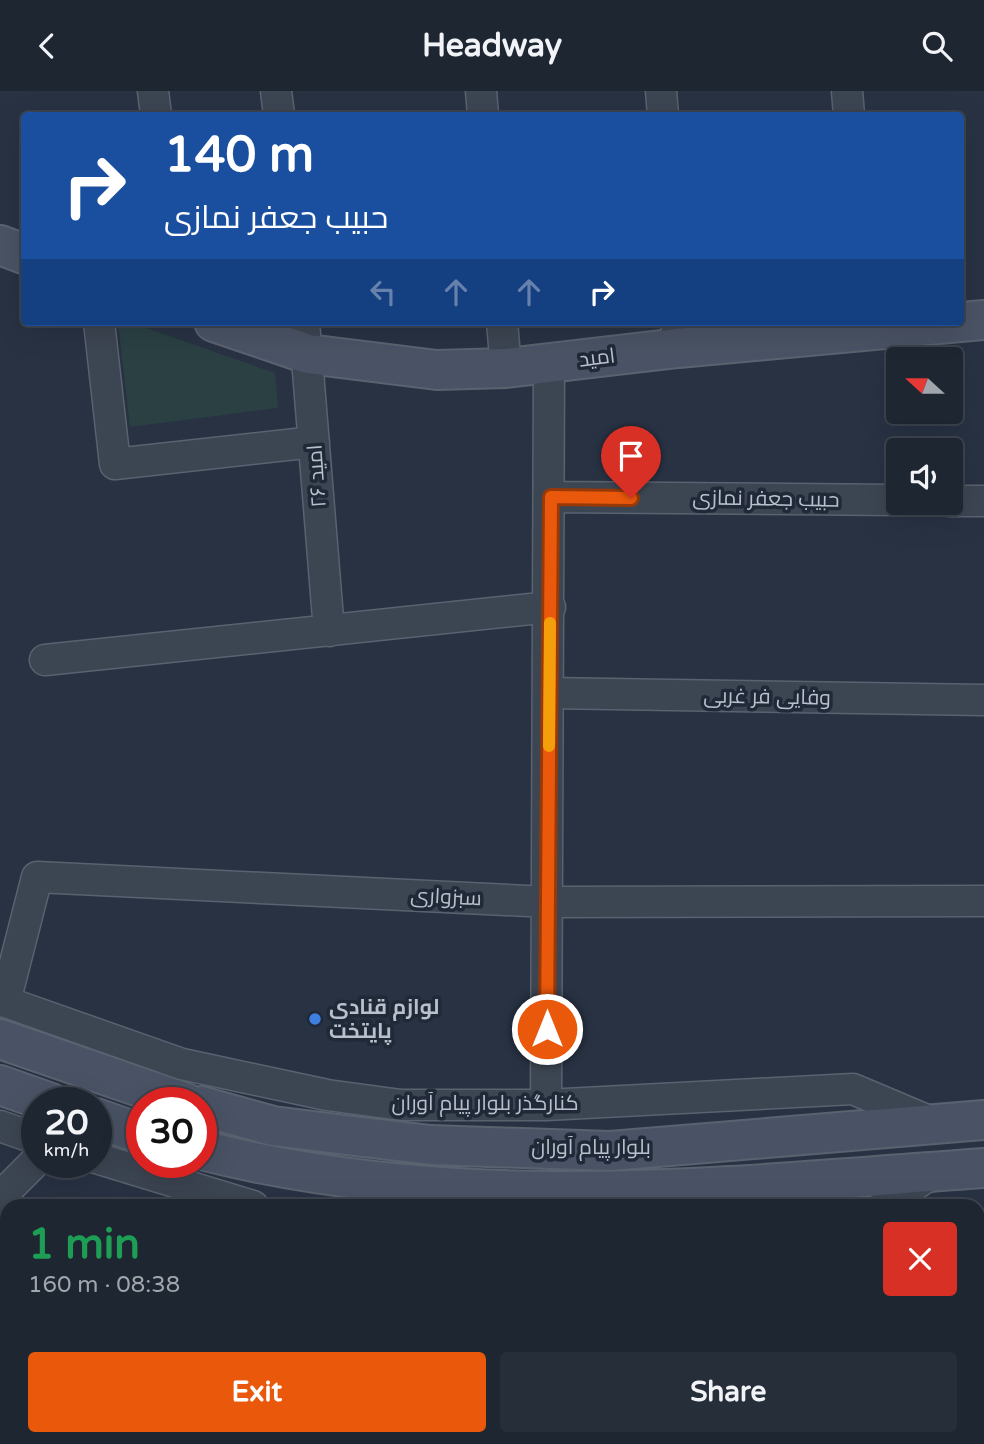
<!DOCTYPE html>
<meta charset="utf-8">
<style>
body{margin:0;font-family:"Varela Round",Cairo,sans-serif;background:#262e3a;color:#f1f3f6;height:100vh;display:flex;flex-direction:column;font-size:26px;white-space:nowrap}
*{box-sizing:border-box;margin:0}
p{font-size:23px;color:#a1a5ac}
.icon{flex:none;width:38px;height:38px;fill:none;stroke:currentColor;stroke-width:2;stroke-linecap:round;stroke-linejoin:round}
.map{position:relative;flex:1;overflow:hidden}
.panel{position:absolute;left:0px;top:1108px;width:985px;height:247px;display:flex;flex-direction:column;background:#1e2632;border-radius:21px 21px 0 0;box-shadow:0 7px 28px #0002,0 0 0 2px #3c434d}
.panel>*{flex:none}
.guide{position:absolute;left:21px;top:21px;width:943px;height:214px;border-radius:7px;box-shadow:0 7px 28px #0002,0 0 0 2px #3c434d;background:#1a4fa0;color:#fff;overflow:hidden}
.needle{width:46px;rotate:291deg}
.fabs{position:absolute;left:886px;top:256px;display:grid;gap:14px}
.fabs a{display:grid;place-items:center;width:77px;height:77px;border-radius:7px;background:#1e2632;box-shadow:0 7px 28px #0002,0 0 0 2px #3c434d;font-size:35px}
.speed{position:absolute;left:21px;top:996px;display:flex;gap:14px;font-size:35px;font-weight:700;text-align:center}
.speed>*{display:grid;place-content:center;width:91px;height:91px;border-radius:50%;background:#1e2632;box-shadow:0 7px 28px #0002,0 0 0 2px #3c434d;line-height:1}
.speed small{font-size:18px;font-weight:400}
.speed .limit{border:10px solid #d22;background:#fff;color:#111}
.pin{position:absolute;display:grid;place-items:center;width:60px;height:60px;color:#fff;margin:-72px -30px;border-radius:50% 50% 50% 0;rotate:-45deg;box-shadow:0 0 7px #0007}
.pin .icon{rotate:45deg}
.me{position:absolute;width:77px;margin:-38px;rotate:0deg;stroke-linejoin:round;filter:drop-shadow(0 0 5px #0008)}
.turn{display:flex;align-items:center;gap:24px;height:147px;padding:0 28px;font-size:32px}
.turn .icon{width:91px;height:91px;stroke-width:2.5}
.turn b{display:block;font-size:49px;line-height:60px}
.lanes{display:flex;align-items:center;height:66px;padding:0 28px;background:#0003;justify-content:center;gap:35px;direction:ltr}
.lanes .off{opacity:.35}
.round{display:grid;place-items:center;flex:none;width:74px;height:74px;border-radius:7px;background:#262e3a}
.overview{display:flex;align-items:center;justify-content:space-between;height:119px;padding:0 28px}
h1{font-size:42px;font-weight:700;line-height:52px;color:#1e9e55}
.primary-button{display:flex;gap:14px;margin-top:auto;padding:14px 28px}
.primary-button a{flex:1;height:80px;border-radius:7px;background:#ea580c;color:#fff;font-size:28px;font-weight:700;line-height:80px;text-align:center}
.primary-button a+a{background:#262e3a;color:#f1f3f6}
header{display:flex;justify-content:space-between;align-items:center;height:91px;padding:0 28px;background:#1e2632;font-size:32px;font-weight:700}
.map>svg:first-child{display:block}
.green{fill:#2a4043}
.lines{fill:none;stroke-linecap:round;stroke-linejoin:round}
.minor-casing{stroke:#5a6270;stroke-width:33}
.secondary-casing{stroke:#5a6270;stroke-width:42}
.minor{stroke:#3c4552;stroke-width:30}
.secondary{stroke:#4a5365;stroke-width:38}
.route-casing{stroke:#983908;stroke-width:18}
.route{stroke:#ea580c;stroke-width:12}
.slow{stroke:#f59e0b;stroke-width:12}
.shop-dot{fill:#3f7fe0;stroke:#202938;stroke-width:2.5}
.labels{text-anchor:middle;dominant-baseline:central;stroke-width:7;stroke-linejoin:round;paint-order:stroke}
.street-label{font-size:21px;fill:#b9c0cc;stroke:#202938}
.poi-label{font-size:21px;font-weight:bold;fill:#b9c0cc;stroke:#202938;text-anchor:start}
</style>
<header><svg class="icon" aria-label="back" viewBox="0 0 24 24"><path d="M15 5l-7 7 7 7"/></svg>Headway<svg class="icon" aria-label="search" viewBox="0 0 24 24"><circle cx="10" cy="10" r="6"/><path d="M15 15l6 6"/></svg></header>
<div class="map">
<svg width="984" height="1353" viewBox="0 0 984 1353">
<rect width="100%" height="100%" fill="#283243"/>
<path class="green" d="M118 231H129L275 282 278 317 130 336Z"/>
<g class="lines">
<defs>
<path id="minor" d="M153 0 156 24
M276 0 279 24
M481 0 483 24
M661 0 663 24
M847 0 849 24
M99 231 115 373 314 351
M304 231 329 540
M502 231 506 277
M676 231 678 257
M551 406 898 409
M950 410H984
M45 569 550 516
M549 602 984 609
M0 909 182 973 327 1004 401 1014H546L853 998 936 1033
M5 911 37 786 548 811 984 810
M546 1014 549 273
M0 1035 37 1048
M96 1067 253 1115
M0 1106 37 1069
M883 1115 935 1080
M0 1160 7 1186
M978 1268 984 1267
M0 1273 7 1271
M54 1348 55 1353
M318 1348 320 1353
M820 1348 821 1353"/>
<path id="secondary" d="M0 154 24 163
M214 231 308 263 437 279 506 277 678 257 984 229
M0 948 186 1012
M0 994 51 1012
M201 1015 273 1035 354 1045 431 1054 610 1060 984 1029
M96 1027 142 1043
M201 1059C461 1125 720 1096 984 1077"/>
</defs>
<use href="#minor" class="minor-casing"/>
<use href="#secondary" class="secondary-casing"/>
<use href="#minor" class="minor"/>
<use href="#secondary" class="secondary"/>
</g>
<g class="lines">
<defs>
<path id="route" d="M547 938 551 406 631 407"/>
</defs>
<use href="#route" class="route-casing"/>
<use href="#route" class="route"/>
<path class="slow" d="M549 655 550 532"/>
</g>
<circle class="shop-dot" cx="315" cy="928" r="7"/>
<g class="labels">
<g class="street-label">
<text transform="translate(597 267) rotate(-7)">امید</text>
<text transform="translate(317 385) rotate(-94)">امید ۲۶</text>
<text transform="translate(766 408) rotate(1)">حبیب جعفر نمازی</text>
<text transform="translate(767 606) rotate(1)">وفایی فر غربی</text>
<text transform="translate(446 806) rotate(3)">سبزواری</text>
<text x="485" y="1012">کنارگذر بلوار پیام آوران</text>
<text x="591" y="1056">بلوار پیام آوران</text>
</g>
<g class="poi-label">
<text x="329" y="916">لوازم قنادی<tspan x="329" dy="24">پایتخت</tspan></text>
</g>
</g>
</svg>
<div class="fabs">
<a><svg class="needle" viewBox="-14 -14 28 28"><path d="M0-13l5 13h-10z" fill="#e53935"/><path d="M0 13l5-13h-10z" fill="#a1a5ac"/></svg></a>
<a><svg class="icon" aria-label="sound" viewBox="0 0 24 24"><path d="M4 9h4l5-4v14l-5-4H4zM17 9q2 3 0 6"/></svg></a>
</div>
<div class="speed"><div>20<small>km/h</small></div><div class="limit">30</div></div>
<div class="pin" style="left:631px;top:407px;background:#d93025"><svg class="icon" aria-label="arrive" viewBox="0 0 24 24"><path d="M6 21V4h12l-3 4 3 4H6"/></svg></div>
<svg class="me" style="left:547px;top:938px" viewBox="-20 -20 40 40"><circle r="17" fill="#ea580c" stroke="#fff" stroke-width="3"/><path d="M0-11L8 9 0 5-8 9z" fill="#fff"/></svg>
<div class="guide">
<div class="turn"><svg class="icon" aria-label="right" viewBox="0 0 24 24"><path d="M7 20v-9h11M14 6l5 5-5 5"/></svg><div><b>140 m</b>حبیب جعفر نمازی</div></div>
<div class="lanes"><svg class="icon off" aria-label="left" viewBox="0 0 24 24"><path d="M17 20v-9H6M10 6l-5 5 5 5"/></svg><svg class="icon off" aria-label="ahead" viewBox="0 0 24 24"><path d="M12 20V5M6 11l6-6 6 6"/></svg><svg class="icon off" aria-label="ahead" viewBox="0 0 24 24"><path d="M12 20V5M6 11l6-6 6 6"/></svg><svg class="icon" aria-label="right" viewBox="0 0 24 24"><path d="M7 20v-9h11M14 6l5 5-5 5"/></svg></div>
</div>
<section class="panel">
<div class="overview"><div><h1>1 min</h1><p>160 m · 08:38</p></div><a class="round" style="background:#d93025;color:#fff"><svg class="icon" aria-label="close" viewBox="0 0 24 24"><path d="M6 6l12 12M18 6L6 18"/></svg></a></div>
<div class="primary-button"><a>Exit</a><a>Share</a></div>
</section>
</div>
